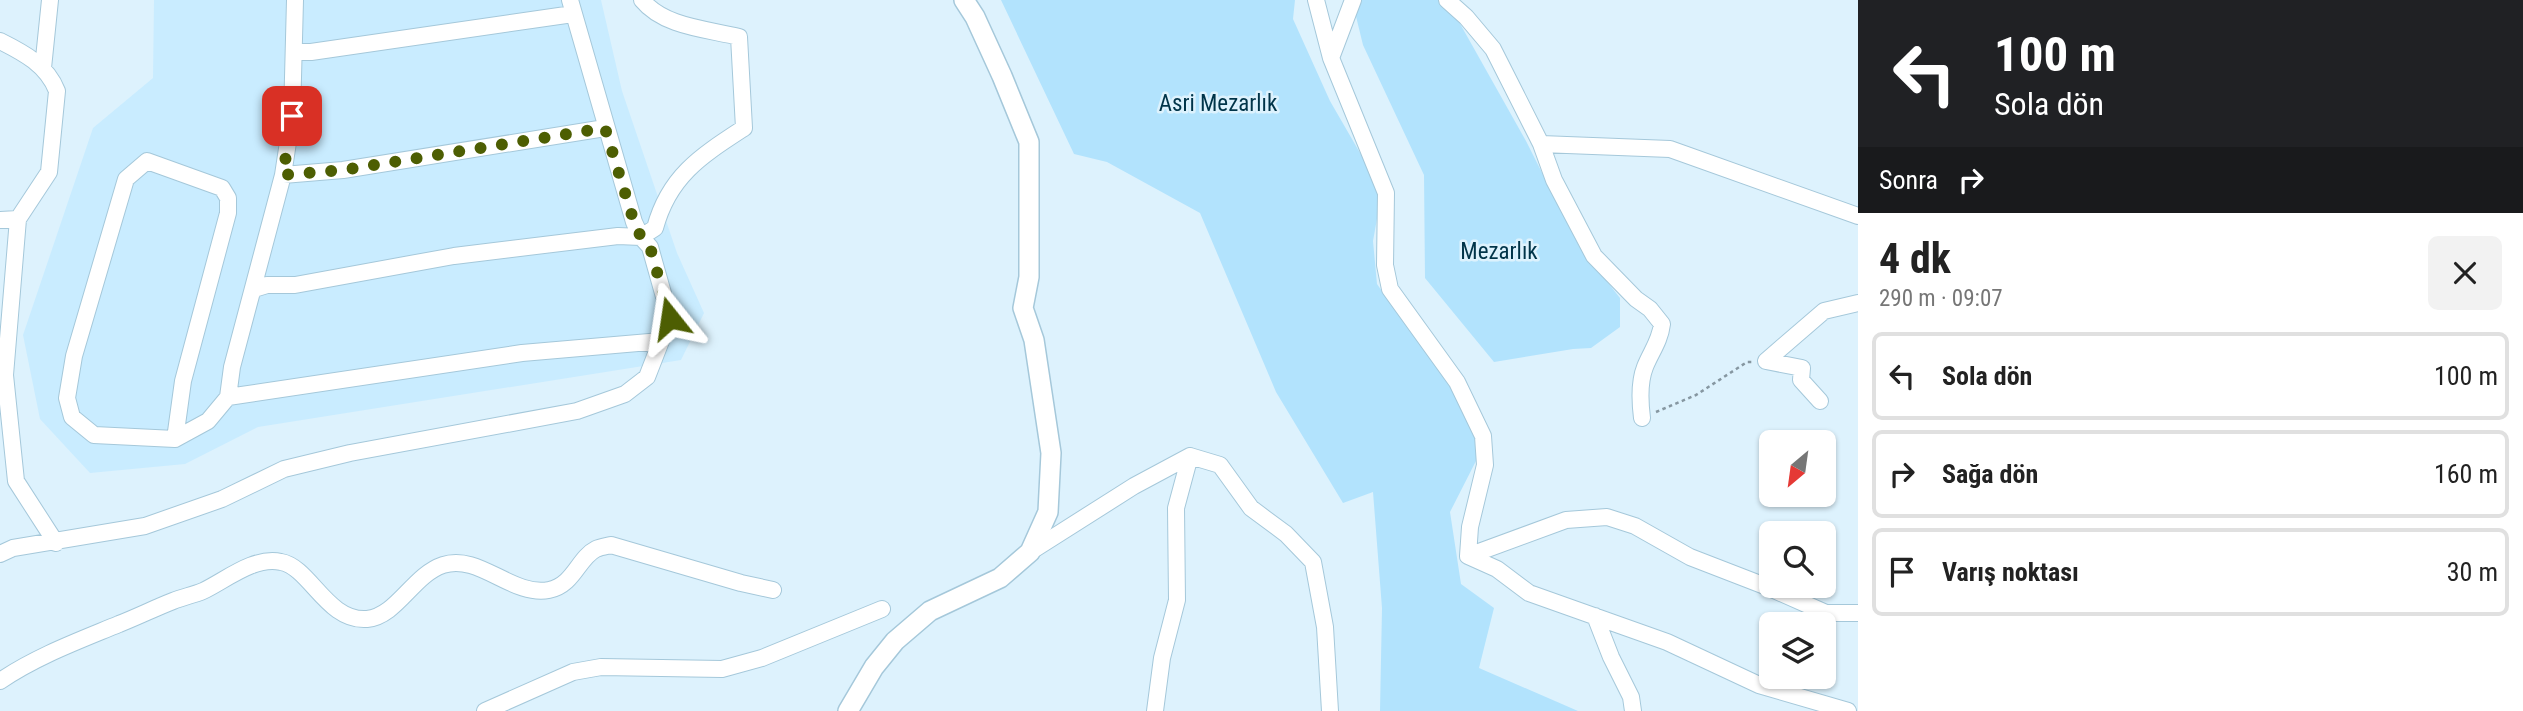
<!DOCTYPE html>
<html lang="tr">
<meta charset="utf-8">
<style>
body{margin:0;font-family:"Roboto Condensed",sans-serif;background:#f2f2f2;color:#222;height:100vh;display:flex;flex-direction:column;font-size:26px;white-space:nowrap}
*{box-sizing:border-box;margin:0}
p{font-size:23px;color:#767676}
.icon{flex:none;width:38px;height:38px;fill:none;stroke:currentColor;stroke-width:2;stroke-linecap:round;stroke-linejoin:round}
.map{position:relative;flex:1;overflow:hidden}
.side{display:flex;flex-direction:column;background:#fff;width:665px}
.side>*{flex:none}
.top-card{background:#202124;color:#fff;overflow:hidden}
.needle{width:46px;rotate:209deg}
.controls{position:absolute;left:1759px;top:430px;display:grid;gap:14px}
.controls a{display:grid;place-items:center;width:77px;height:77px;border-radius:10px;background:#fff;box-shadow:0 2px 5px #0004;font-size:35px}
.pin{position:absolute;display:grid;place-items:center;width:60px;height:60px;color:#fff;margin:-30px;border-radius:14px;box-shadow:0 4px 10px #0006}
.me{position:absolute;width:77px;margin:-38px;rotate:345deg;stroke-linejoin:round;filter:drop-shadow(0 0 5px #0008)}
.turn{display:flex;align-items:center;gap:24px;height:147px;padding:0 21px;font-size:32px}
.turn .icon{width:91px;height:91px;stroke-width:2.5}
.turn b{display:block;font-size:49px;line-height:60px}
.then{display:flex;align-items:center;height:66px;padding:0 21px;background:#0003;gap:14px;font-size:26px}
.round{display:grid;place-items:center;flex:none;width:74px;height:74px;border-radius:10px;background:#f2f2f2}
.headline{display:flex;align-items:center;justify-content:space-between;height:119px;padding:0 21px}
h1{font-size:42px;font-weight:700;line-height:52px}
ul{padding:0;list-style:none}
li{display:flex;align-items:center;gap:21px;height:88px;margin:0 14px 10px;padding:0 7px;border:4px solid #e0e0e0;border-radius:10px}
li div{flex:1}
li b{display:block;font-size:26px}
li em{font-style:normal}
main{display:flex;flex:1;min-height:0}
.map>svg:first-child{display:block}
.built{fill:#c9ecff}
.green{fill:#b2e3fd}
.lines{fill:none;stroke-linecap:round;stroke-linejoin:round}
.minor-casing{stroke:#a5c8da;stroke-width:18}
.major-casing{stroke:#a5c8da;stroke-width:22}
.path{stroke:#8697a1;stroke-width:2.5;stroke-dasharray:3.5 3.5;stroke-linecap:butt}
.minor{stroke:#fff;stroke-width:16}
.major{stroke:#fff;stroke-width:19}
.route{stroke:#4d5e02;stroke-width:12;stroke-dasharray:0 21.6}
.labels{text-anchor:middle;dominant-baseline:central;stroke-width:5;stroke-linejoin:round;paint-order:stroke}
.park-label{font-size:23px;fill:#003449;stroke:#ddf2fd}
</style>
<main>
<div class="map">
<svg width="1858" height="711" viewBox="0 0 1858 711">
<rect width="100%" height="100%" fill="#ddf2fd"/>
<path class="built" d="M154 0H601L622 91 677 253 704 313 681 360 258 427 185 464 90 473 40 419 23 335 93 128 153 78Z"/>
<path class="green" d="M1001 0H1295L1293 19 1330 101 1382 191 1373 241 1377 284 1407 327 1455 384 1475 432 1477 459 1450 512 1461 584 1494 608 1479 668 1578 711H1380L1382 608 1373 492 1343 503 1276 392 1200 213 1107 162 1074 154Z
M1352 0H1438L1454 13 1526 141 1579 246 1620 298V327L1591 348 1573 349 1494 362 1425 278 1424 175 1363 45Z"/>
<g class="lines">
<defs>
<path id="minor" d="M1316 0 1331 58 1386 193 1385 265 1390 289 1457 382 1483 436 1485 465 1470 527 1468 556 1497 569 1529 593 1667 642 1759 685 1848 711
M1447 0 1466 17 1493 49 1541 144 1554 180 1594 256 1636 299 1650 309 1662 324C1660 341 1651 352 1645 367 1639 382 1640 402 1642 418
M0 41C24 53 47 65 57 91L49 172 18 219 5 375 16 481 56 543
M294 52H311L573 14
M1331 58 1353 0
M43 68 50 0
M1541 144 1670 149 1858 216
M283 175 343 170 605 128
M0 220 18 219
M254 289 267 285H295L454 256 618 236 641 237 655 228C669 176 701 156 744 128L739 37C707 29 664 27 642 0
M1766 361 1824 311 1858 303
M1766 361 1802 368 1801 380 1820 401
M228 397 522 353 661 341
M175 439 183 381 228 213V198L222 188 147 161 126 179 74 356 67 398 72 417 94 435 175 439 208 421 228 397 232 367 283 175 292 116 295 0
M1030 552 1134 486 1190 456 1220 465 1251 508 1286 534 1313 562 1325 627 1330 711
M0 554 13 548 145 526 222 499 284 469 350 453 577 411 625 394 647 377 670 318 650 247 641 237 634 222 570 0
M1468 556 1566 520 1607 517 1635 526 1690 557 1765 586 1826 613H1858
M1595 616 1611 657 1631 697 1633 711
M0 681C37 656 78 641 119 624 137 617 155 608 173 601 183 597 193 595 203 591 226 580 254 556 281 562 310 567 327 622 367 619 397 616 413 575 443 565 479 553 512 597 549 590 574 585 578 558 596 549 600 547 607 546 611 545L741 583 773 590
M485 711 573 672 601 667 722 669 762 658 882 609
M1155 711 1162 658 1177 600 1176 508 1190 456"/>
<path id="major" d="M848 711 874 667 895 641 930 611 1000 578 1030 552 1048 512 1051 453 1034 340 1023 308 1029 277V142L1002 76 975 17 964 0"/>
</defs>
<use href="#minor" class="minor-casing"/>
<use href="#major" class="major-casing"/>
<path class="path" d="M1656 412 1696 395 1747 362H1752"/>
<use href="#minor" class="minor"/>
<use href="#major" class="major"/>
</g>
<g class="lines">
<path class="route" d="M292 116 283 175 343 170 605 128 634 222 641 237 650 247 670 318"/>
</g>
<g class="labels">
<g class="park-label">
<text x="1218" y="103">Asri Mezarlık</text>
<text x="1499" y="251">Mezarlık</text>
</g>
</g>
</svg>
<div class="controls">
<a><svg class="needle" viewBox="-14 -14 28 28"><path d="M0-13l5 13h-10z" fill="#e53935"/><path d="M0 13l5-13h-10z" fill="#767676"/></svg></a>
<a><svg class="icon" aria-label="search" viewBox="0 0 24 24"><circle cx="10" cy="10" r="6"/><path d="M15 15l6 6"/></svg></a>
<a><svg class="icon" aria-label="layers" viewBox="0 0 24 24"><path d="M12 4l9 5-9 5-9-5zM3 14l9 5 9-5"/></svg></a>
</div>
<div class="pin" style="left:292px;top:116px;background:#d93025"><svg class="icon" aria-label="arrive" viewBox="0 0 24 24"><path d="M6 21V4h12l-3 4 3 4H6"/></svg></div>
<svg class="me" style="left:670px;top:318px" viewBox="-20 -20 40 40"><path d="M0-17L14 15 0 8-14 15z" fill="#4d5e02" stroke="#fff" stroke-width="4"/></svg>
</div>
<section class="side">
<div class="top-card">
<div class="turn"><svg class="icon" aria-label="left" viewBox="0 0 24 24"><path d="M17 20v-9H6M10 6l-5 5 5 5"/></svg><div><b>100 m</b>Sola dön</div></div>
<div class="then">Sonra<svg class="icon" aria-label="right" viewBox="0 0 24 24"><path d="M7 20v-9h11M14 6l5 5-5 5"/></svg></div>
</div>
<div class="headline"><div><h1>4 dk</h1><p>290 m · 09:07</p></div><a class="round"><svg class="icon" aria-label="close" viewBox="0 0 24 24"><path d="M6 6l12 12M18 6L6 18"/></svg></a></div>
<ul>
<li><svg class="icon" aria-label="left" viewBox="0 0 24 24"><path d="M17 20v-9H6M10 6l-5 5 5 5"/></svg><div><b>Sola dön</b></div><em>100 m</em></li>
<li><svg class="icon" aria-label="right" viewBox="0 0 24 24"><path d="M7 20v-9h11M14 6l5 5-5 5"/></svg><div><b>Sağa dön</b></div><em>160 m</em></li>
<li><svg class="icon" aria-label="arrive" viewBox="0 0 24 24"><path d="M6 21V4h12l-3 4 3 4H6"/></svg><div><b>Varış noktası</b></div><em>30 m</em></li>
</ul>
</section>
</main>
